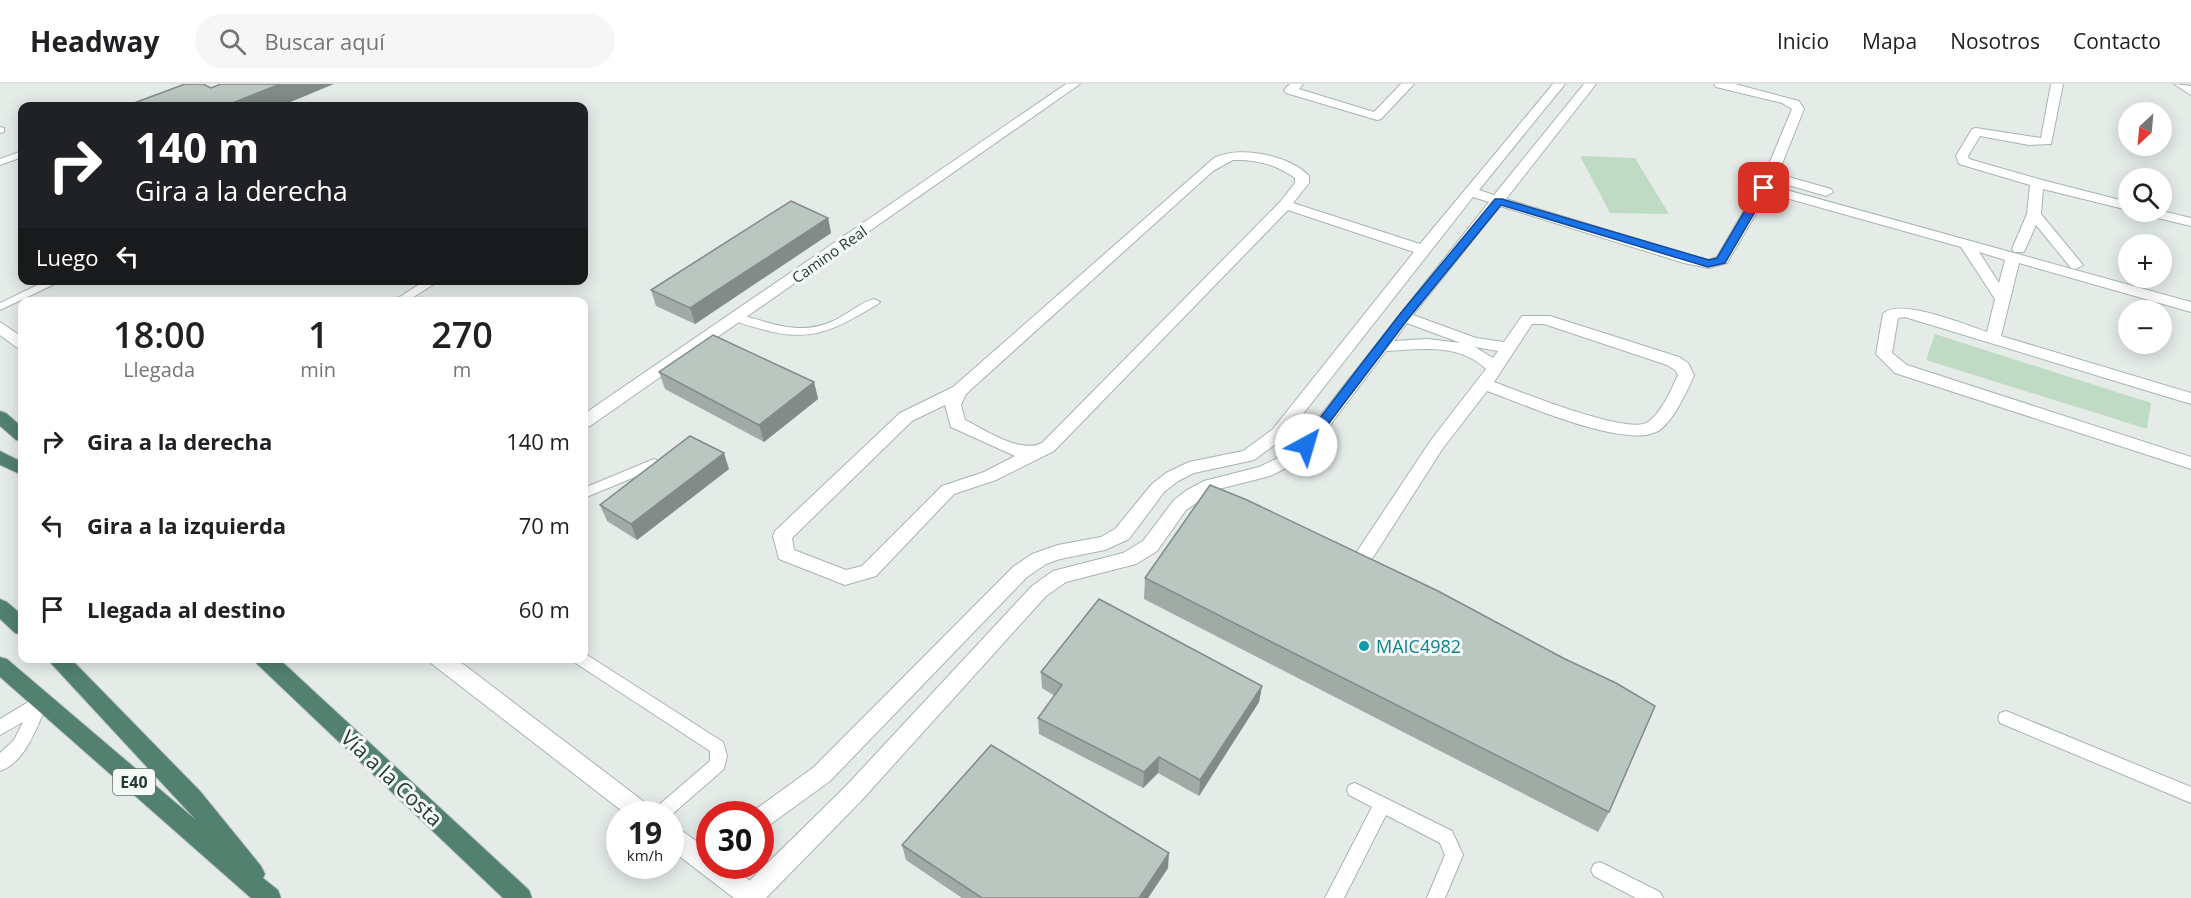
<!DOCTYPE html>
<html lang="es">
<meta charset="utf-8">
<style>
body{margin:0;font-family:"Open Sans",sans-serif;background:#f6f6f6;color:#202124;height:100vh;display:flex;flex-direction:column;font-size:22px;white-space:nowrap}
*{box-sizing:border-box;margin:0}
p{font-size:20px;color:#757577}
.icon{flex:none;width:33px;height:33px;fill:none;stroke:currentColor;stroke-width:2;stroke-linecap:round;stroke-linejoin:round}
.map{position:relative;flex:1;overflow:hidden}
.panel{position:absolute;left:18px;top:213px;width:570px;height:366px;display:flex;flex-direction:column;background:#fff;border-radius:12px;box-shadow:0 3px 15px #0003}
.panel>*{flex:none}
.hud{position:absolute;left:18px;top:18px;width:570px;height:183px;border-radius:12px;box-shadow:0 3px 15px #0003;background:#202124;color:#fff;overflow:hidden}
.needle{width:39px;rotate:206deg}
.controls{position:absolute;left:2118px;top:18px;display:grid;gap:12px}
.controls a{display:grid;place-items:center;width:54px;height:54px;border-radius:50%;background:#fff;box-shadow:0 3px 15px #0003;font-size:30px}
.speed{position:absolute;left:606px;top:717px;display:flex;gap:12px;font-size:30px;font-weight:700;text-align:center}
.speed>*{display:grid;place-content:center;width:78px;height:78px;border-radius:50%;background:#fff;box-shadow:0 3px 15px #0003;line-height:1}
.speed small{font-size:15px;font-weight:400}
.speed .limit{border:9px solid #d22;background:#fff;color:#111}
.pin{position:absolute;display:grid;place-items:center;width:51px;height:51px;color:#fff;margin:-26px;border-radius:12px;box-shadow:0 3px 9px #0006}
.me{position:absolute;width:66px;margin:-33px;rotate:39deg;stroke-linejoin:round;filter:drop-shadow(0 0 4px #0008)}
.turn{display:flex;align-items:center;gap:21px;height:126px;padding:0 18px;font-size:27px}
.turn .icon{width:78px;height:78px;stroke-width:2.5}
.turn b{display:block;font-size:42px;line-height:51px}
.then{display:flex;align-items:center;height:57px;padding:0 18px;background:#0003;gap:12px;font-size:22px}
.eta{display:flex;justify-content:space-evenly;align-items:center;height:102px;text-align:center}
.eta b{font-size:36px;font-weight:600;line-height:42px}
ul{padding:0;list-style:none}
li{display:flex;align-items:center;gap:18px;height:84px;padding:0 18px}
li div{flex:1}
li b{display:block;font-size:22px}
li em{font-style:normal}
header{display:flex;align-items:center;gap:36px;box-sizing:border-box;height:84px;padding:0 30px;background:#fff;border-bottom:2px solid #e0e0e0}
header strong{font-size:28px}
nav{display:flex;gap:33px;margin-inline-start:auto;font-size:21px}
.search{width:420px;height:54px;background:#f6f6f6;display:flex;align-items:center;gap:15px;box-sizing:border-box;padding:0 21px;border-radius:33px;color:#757577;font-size:22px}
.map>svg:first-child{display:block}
.green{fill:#c0dbc4}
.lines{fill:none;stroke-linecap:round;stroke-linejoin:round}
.service-casing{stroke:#a8b4ae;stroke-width:2}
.minor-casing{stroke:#a8b4ae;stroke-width:2}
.tertiary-casing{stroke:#a8b4ae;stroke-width:2}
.trunk-casing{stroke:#c2c8c6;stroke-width:2}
.service{fill:#fff;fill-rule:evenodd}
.minor{fill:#fff;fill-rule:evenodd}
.tertiary{fill:#fff;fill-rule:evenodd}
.trunk{fill:#528170;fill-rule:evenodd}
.wall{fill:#a0aba6}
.shaded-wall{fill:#828b87}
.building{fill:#bac7c1;stroke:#828b87;stroke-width:1.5}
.route{fill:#1a73e8;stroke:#114b97;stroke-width:1.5}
.culture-dot{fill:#0f9aa8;stroke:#f5f9f6;stroke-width:2}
.labels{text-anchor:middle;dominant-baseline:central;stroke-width:6;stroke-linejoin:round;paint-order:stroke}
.far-street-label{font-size:15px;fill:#263c33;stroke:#f5f9f6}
.shield{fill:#f5f9f6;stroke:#64756e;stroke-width:1.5}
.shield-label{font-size:16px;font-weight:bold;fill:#263c33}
.culture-label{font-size:18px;fill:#0d838f;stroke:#f5f9f6;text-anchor:start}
.near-street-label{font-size:21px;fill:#263c33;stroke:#f5f9f6}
</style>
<header>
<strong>Headway</strong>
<div class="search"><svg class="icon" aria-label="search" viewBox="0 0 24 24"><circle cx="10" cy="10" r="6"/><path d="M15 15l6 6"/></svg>Buscar aquí</div>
<nav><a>Inicio</a><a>Mapa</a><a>Nosotros</a><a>Contacto</a></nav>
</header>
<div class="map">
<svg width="2191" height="814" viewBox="0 0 2191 814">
<rect width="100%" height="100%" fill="#e5ece8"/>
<path class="green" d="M1580 72 1635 74 1669 130 1610 129Z
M1935 250 2151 319 2147 345 1926 276Z"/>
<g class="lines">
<defs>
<path id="service" d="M0 43 4 44V48L0 49Z
M22 67V73L0 81V75Z
M48 196H63L0 226V219Z
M426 196H440L406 218H392Z
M874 215 880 218 878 220C836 245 811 260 761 245 751 242 738 240 731 233L737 230C770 238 799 253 833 237 847 231 859 219 874 215Z
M654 375 659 377 661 380 659 383 584 414V404Z
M584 569 723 658 727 672 724 685 670 732 651 730 654 725 710 677V667L574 578 572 574H584Z
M40 611 46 613 48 618C37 642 27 677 0 687V669L14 656 23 638 0 651V635Z
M2006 627 2191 703V719L2000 639 1998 634 2000 629Z
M1355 699 1452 747 1463 771 1445 814H1427L1445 771 1440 759 1386 731 1344 814H1325L1372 723 1349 711 1347 706 1349 701Z
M1600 778 1660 808 1663 814H1636L1594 792 1591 786 1594 780Z"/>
<path id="minor" d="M1066 0H1080L590 342 584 344V330Z
M1290 0H1303L1299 5 1374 28 1401 0H1414L1381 35 1377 36 1286 9 1284 6Z
M1553 0H1565L1479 106 1494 111 1584 0H1596L1506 115 1692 172 1708 176 1717 173 1764 92 1792 25 1782 19 1716 3 1714 0H1735L1799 17 1804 25 1778 90 1831 105 1833 108 1826 112 1775 97 1772 102 2191 218V228L2019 179 2001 252 2191 309V320L1905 233 1898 234 1892 269 1907 281 2191 373V385L1895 289 1876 270 1883 230C1898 213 1966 241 1987 248L1995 215 1961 163 1768 109 1727 179 1709 184 1684 179 1500 122 1413 231 1476 254 1504 258 1522 232H1550L1679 273 1688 279 1694 291C1688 306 1671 342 1656 348 1621 364 1524 320 1487 307L1443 364 1370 478 1378 482 1381 487 1378 492C1368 495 1354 490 1348 481L1431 356 1486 285C1459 259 1421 265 1386 267L1312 365 1292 381 1270 392 1215 406 1186 426 1157 467 1136 480 1066 498 1046 512 861 717 766 814H740L742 804 845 703 1032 502 1053 487 1123 469 1143 457 1174 416 1187 406 1204 397 1259 383 1280 373 1300 357 1489 118 1473 113 1284 354 1254 376 1194 389 1178 397 1164 408 1129 455 1105 466 1060 475 1046 480 1027 493 830 697 768 742 760 745V730H751L752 728 814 683 1013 483 1032 470 1058 461 1101 453 1115 445 1152 400 1166 389 1189 378 1243 367 1272 346 1414 168 1288 126 1054 367 996 396 954 410 876 492 845 501 779 475 773 452 775 447 900 329 953 303 1214 74C1238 61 1290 71 1309 92V99L1293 119 1420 160ZM1233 76C1256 75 1277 81 1295 94V99L1280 118 1042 359C1019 370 986 346 965 336L961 321 966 310 1213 87ZM1979 168 2005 176 1999 199ZM1407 239 1461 259 1427 255 1394 257ZM1532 240H1544L1667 281 1675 286 1678 291C1671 306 1662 328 1648 338 1628 352 1519 307 1494 298ZM1475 263 1498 267 1493 274ZM945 321 951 343 1015 372 984 388 942 402 862 482 846 486 794 466 792 454 912 337Z
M2051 0H2063L2051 60 2029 61 1980 52 1968 72 1969 75 2042 96 2128 118V126L2043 105 2041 130 2083 181 2076 185 2071 184 2036 141 2024 168H2014L2012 165 2027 130 2030 101 1959 80 1956 72 1972 45 1976 44 2041 54Z
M2174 0 2191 2V11Z
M2162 127 2191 134V142L2145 131 2143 128Z"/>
<path id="tertiary" d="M0 238 22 253V265L16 263 0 251Z
M429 574H455L651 723 654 730H626L432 580Z
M670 741 678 744 710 767V782H729L763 806 766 814H734L670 765Z"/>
<path id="trunk" d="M0 327 6 329 22 343V358L16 356 0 342Z
M0 367 22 378V391L0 381Z
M0 515 7 518 22 531V551L15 549 0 535Z
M0 573 7 575 196 736 46 574H70L200 707 261 782 265 790 263 794 278 806 281 814H251L0 593Z
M254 574H278L529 806 532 814H503L257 580Z"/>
</defs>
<use href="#service" class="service-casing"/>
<use href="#minor" class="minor-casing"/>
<use href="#tertiary" class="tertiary-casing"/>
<use href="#trunk" class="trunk-casing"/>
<use href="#service" class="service"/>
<use href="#minor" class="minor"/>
<use href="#tertiary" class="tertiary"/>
<use href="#trunk" class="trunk"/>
</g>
<path class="wall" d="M828 134 831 149 695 240 656 222 651 206Z
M659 288 814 298 818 315 764 358 665 305Z
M729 385 637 456 607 437 600 421Z
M1145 494 1609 728 1598 748 1144 515Z
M1041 588 1262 602 1259 618 1199 712 1158 689 1143 704 1039 650 1038 634 1055 612 1042 604Z
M902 761 1168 784 1148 814H962L906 776Z"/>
<path class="shaded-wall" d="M280 0H334L281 22H225Z
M828 134 831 149 695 240 690 224Z
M814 298 818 315 764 358 759 341Z
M724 369 729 385 637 456 631 440Z
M1262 602 1259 618 1199 712 1200 696Z
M1159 673 1158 689 1143 704 1144 688Z
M1169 769 1168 784 1148 814H1139Z"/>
<path class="building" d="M185 0H203L211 4 221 0H280L225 22H126Z
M791 117 828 134 690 224 651 206Z
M713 251 814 298 759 341 659 288Z
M690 352 724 369 631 440 600 421Z
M1210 401 1247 416 1438 507 1565 575 1616 599 1655 622 1609 728 1145 494Z
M1099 515 1262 602 1200 696 1159 673 1144 688 1038 634 1062 601 1041 588Z
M991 661 1169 769 1139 814H982L902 761Z"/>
<path class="route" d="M1760 101 1769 104 1725 179 1708 183 1501 121 1408 235 1310 364H1301L1299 361 1400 230 1495 115H1502L1709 176 1717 174Z"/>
<circle class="culture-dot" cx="1364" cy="562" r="6"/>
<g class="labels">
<g class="far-street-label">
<text transform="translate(829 170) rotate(-35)">Camino Real</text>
</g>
<rect class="shield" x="113" y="685" width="42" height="26" rx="4.5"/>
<g class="shield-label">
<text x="134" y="698">E40</text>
</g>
<g class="culture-label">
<text x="1376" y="562">MAIC4982</text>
</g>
<g class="near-street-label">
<text transform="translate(392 694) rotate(43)">Vía a la Costa</text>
</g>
</g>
</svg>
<div class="controls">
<a><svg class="needle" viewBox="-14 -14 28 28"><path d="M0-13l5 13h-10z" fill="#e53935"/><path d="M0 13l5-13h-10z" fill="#757577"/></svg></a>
<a><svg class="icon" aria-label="search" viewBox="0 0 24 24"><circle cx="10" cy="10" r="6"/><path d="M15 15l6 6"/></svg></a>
<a>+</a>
<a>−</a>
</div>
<div class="speed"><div>19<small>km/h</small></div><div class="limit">30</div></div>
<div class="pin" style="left:1764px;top:104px;background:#d93025"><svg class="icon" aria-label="arrive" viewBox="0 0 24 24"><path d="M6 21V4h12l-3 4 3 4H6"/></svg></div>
<svg class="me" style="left:1306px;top:361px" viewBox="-20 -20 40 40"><circle r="19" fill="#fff"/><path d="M0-13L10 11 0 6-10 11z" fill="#1a73e8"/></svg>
<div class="hud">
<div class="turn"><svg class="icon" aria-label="right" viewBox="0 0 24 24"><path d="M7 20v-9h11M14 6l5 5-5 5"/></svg><div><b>140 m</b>Gira a la derecha</div></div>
<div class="then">Luego<svg class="icon" aria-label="left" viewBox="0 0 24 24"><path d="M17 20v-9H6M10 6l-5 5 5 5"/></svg></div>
</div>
<section class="panel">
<div class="eta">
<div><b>18:00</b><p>Llegada</p></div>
<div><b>1</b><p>min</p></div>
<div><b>270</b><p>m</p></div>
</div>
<ul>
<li><svg class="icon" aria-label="right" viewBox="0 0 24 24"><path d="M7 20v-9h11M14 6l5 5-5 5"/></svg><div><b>Gira a la derecha</b></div><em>140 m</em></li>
<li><svg class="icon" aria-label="left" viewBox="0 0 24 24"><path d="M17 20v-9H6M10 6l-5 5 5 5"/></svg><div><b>Gira a la izquierda</b></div><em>70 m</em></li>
<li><svg class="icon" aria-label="arrive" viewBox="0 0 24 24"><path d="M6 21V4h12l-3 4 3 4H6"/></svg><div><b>Llegada al destino</b></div><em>60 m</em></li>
</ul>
</section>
</div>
